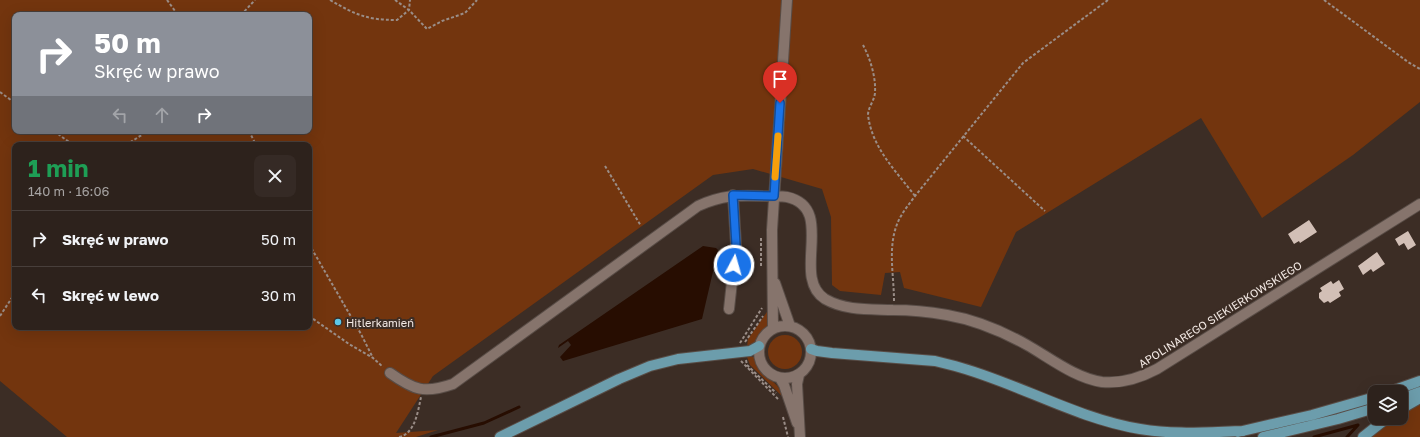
<!DOCTYPE html>
<html lang="pl">
<meta charset="utf-8">
<style>
body{margin:0;font-family:"Golos Text",sans-serif;background:#352a25;color:#f1f3f6;height:100vh;display:flex;flex-direction:column;font-size:15px;white-space:nowrap}
*{box-sizing:border-box;margin:0}
p{font-size:13px;color:#a7a4a3}
.icon{flex:none;width:22px;height:22px;fill:none;stroke:currentColor;stroke-width:2;stroke-linecap:round;stroke-linejoin:round}
.map{position:relative;flex:1;overflow:hidden}
.side{position:absolute;left:12px;top:142px;width:300px;height:188px;display:flex;flex-direction:column;background:#2d221c;border-radius:8px;box-shadow:0 4px 16px #0002,0 0 0 1px #483f3b}
.side>*{flex:none}
.hud{position:absolute;left:12px;top:12px;width:300px;height:122px;border-radius:8px;box-shadow:0 4px 16px #0002,0 0 0 1px #483f3b;background:#8c9099;color:#fff;overflow:hidden}
.buttons{position:absolute;left:1368px;top:385px;display:grid;gap:8px}
.buttons a{display:grid;place-items:center;width:40px;height:40px;border-radius:8px;background:#2d221c;box-shadow:0 4px 16px #0002,0 0 0 1px #483f3b;font-size:20px}
.pin{position:absolute;display:grid;place-items:center;width:34px;height:34px;color:#fff;margin:-41px -17px;border-radius:50% 50% 50% 0;rotate:-45deg;box-shadow:0 0 4px #0007}
.pin .icon{rotate:45deg}
.me{position:absolute;width:44px;margin:-22px;rotate:6deg;stroke-linejoin:round;filter:drop-shadow(0 0 3px #0008)}
.turn{display:flex;align-items:center;gap:14px;height:84px;padding:0 16px;font-size:18px}
.turn .icon{width:52px;height:52px;stroke-width:2.5}
.turn b{display:block;font-size:28px;line-height:34px}
.lanes{display:flex;align-items:center;height:38px;padding:0 16px;background:#0003;justify-content:center;gap:20px;direction:ltr}
.lanes .off{opacity:.35}
.round{display:grid;place-items:center;flex:none;width:42px;height:42px;border-radius:8px;background:#352a25}
.head{display:flex;align-items:center;justify-content:space-between;height:68px;padding:0 16px}
h1{font-size:24px;font-weight:700;line-height:30px;color:#1e9e55}
ul{padding:0;list-style:none}
li{display:flex;align-items:center;gap:12px;height:56px;padding:0 16px;border-top:1px solid #483f3b}
li div{flex:1}
li b{display:block;font-size:15px}
li em{font-style:normal}
.map>svg:first-child{display:block}
.green{fill:#73350e;fill-rule:evenodd}
.water{fill:#270d01}
.lines{fill:none;stroke-linecap:round;stroke-linejoin:round}
.stream{stroke:#270d01;stroke-width:3}
.building{fill:#d2bfb6}
.minor-casing{stroke:#584c46;stroke-width:12}
.major-casing{stroke:#584c46;stroke-width:12}
.path{stroke:#9a8d87;stroke-width:2;stroke-dasharray:3 2;stroke-linecap:butt}
.minor{stroke:#86746c;stroke-width:10}
.major{stroke:#6c9dac;stroke-width:10}
.route-casing{stroke:#114b97;stroke-width:10}
.route{stroke:#1a73e8;stroke-width:7}
.slow{stroke:#f59e0b;stroke-width:7}
.poi-dot{fill:#5cc7e8;stroke:#3c2d25;stroke-width:1.5}
.labels{text-anchor:middle;dominant-baseline:central;stroke-width:4;stroke-linejoin:round;paint-order:stroke}
.street-label{font-size:11px;fill:#f3e9e4;stroke:#3c2d25}
.poi-label{font-size:11px;fill:#f3e9e4;stroke:#3c2d25;text-anchor:start}
</style>
<div class="map">
<svg width="1420" height="437" viewBox="0 0 1420 437">
<rect width="100%" height="100%" fill="#3c2d25"/>
<path class="green" d="M0 0H1420V102L1353 155 1262 218 1201 118 1016 232 981 307 904 288 900 272 885 273 881 295 840 291 832 285 831 217 822 189 753 169 713 175 433 376 396 433 438 430 416 437H67L0 381ZM15 15H309V131H15ZM15 145H309V327H15Z
M769 309 768 327 755 342 747 347 748 339Z
M768 352a17 17 0 1 1 34 0a17 17 0 1 1-34 0Z
M747 357H755C760 379 777 377 785 399L750 365Z
M1420 402V437H1368L1393 418H1401V413Z"/>
<path class="water" d="M703 246 716 248 718 250 702 319 563 361 560 357 571 345 568 341 558 348 559 345Z"/>
<g class="lines">
<path class="stream" d="M431 437 484 423 519 407
M1314 437 1358 425
M1347 437 1358 425"/>
</g>
<path class="building" d="M1309 220 1317 232 1300 243 1299 241 1294 244 1288 234Z
M1408 231 1416 245 1408 250 1404 243 1399 246 1395 239Z
M1377 252 1385 264 1373 272 1371 269 1363 275 1358 266Z
M1339 280 1344 289 1339 292 1341 296 1330 303 1328 301 1324 303 1319 298V293L1322 291 1320 288 1331 281 1333 284Z"/>
<g class="lines">
<defs>
<path id="minor" d="M775 283 790 326
M729 309 736 245 733 195
M759 352a26 26 0 1 1 52 0a26 26 0 1 1-52 0Z
M773 329 772 230 787 0
M390 373C414 390 424 394 453 384L698 206C722 195 737 195 763 196 771 196 779 196 787 197 837 208 790 277 825 299 846 311 870 309 893 310 911 310 930 312 947 315 976 320 1002 331 1027 345 1050 358 1075 378 1102 382 1122 384 1140 378 1157 369L1420 204
M799 375 797 384 800 437
M780 378 784 385 797 423"/>
<path id="major" d="M811 349 817 351 832 353 935 361 955 366C1018 383 1075 418 1140 429 1174 435 1208 432 1243 431
M1389 392 1420 381
M1401 399 1420 392
M1401 409 1420 398
M1238 432 1312 415 1375 397
M500 437 619 379 650 366 678 359 750 351 759 346
M1263 437 1338 419 1375 408
M1363 437 1387 418"/>
</defs>
<use href="#minor" class="minor-casing"/>
<use href="#major" class="major-casing"/>
<path class="path" d="M167 0 178 15
M330 0C356 15 367 20 397 20L409 10 410 0
M395 0 409 10 427 29 442 21 465 13 477 0
M1324 0 1408 62 1420 69
M241 15 255 0
M863 45C870 58 876 77 875 92 875 100 868 107 868 115 872 148 896 171 915 196
M0 92 15 103
M54 131 73 145
M249 131 256 145
M963 136 1045 211
M126 145 148 131
M605 166 641 226
M761 238V266
M309 244 361 334 373 358
M894 301C894 273 886 242 901 216 905 209 910 203 915 196L1023 63 1108 0
M0 316 15 293
M309 316 349 344 373 358 383 367
M745 342 763 316
M740 343 762 308
M746 360 747 365 776 393
M741 361 778 399
M783 417 788 437
M399 437C415 434 418 411 421 397"/>
<use href="#minor" class="minor"/>
<use href="#major" class="major"/>
</g>
<g class="lines">
<defs>
<path id="route" d="M734 265 736 245 733 195 774 196 780 103"/>
</defs>
<use href="#route" class="route-casing"/>
<use href="#route" class="route"/>
<path class="slow" d="M775 177 778 136"/>
</g>
<circle class="poi-dot" cx="338" cy="322" r="4"/>
<g class="labels">
<g class="street-label">
<text transform="translate(1220 314) rotate(-32)">APOLINAREGO SIEKIERKOWSKIEGO</text>
</g>
<g class="poi-label">
<text x="346" y="322">Hitlerkamień</text>
</g>
</g>
</svg>
<div class="buttons">
<a><svg class="icon" aria-label="layers" viewBox="0 0 24 24"><path d="M12 4l9 5-9 5-9-5zM3 14l9 5 9-5"/></svg></a>
</div>
<div class="pin" style="left:780px;top:103px;background:#d93025"><svg class="icon" aria-label="arrive" viewBox="0 0 24 24"><path d="M6 21V4h12l-3 4 3 4H6"/></svg></div>
<svg class="me" style="left:734px;top:265px" viewBox="-20 -20 40 40"><circle r="17" fill="#1a73e8" stroke="#fff" stroke-width="3"/><path d="M0-11L8 9 0 5-8 9z" fill="#fff"/></svg>
<div class="hud">
<div class="turn"><svg class="icon" aria-label="right" viewBox="0 0 24 24"><path d="M7 20v-9h11M14 6l5 5-5 5"/></svg><div><b>50 m</b>Skręć w prawo</div></div>
<div class="lanes"><svg class="icon off" aria-label="left" viewBox="0 0 24 24"><path d="M17 20v-9H6M10 6l-5 5 5 5"/></svg><svg class="icon off" aria-label="ahead" viewBox="0 0 24 24"><path d="M12 20V5M6 11l6-6 6 6"/></svg><svg class="icon" aria-label="right" viewBox="0 0 24 24"><path d="M7 20v-9h11M14 6l5 5-5 5"/></svg></div>
</div>
<section class="side">
<div class="head"><div><h1>1 min</h1><p>140 m · 16:06</p></div><a class="round"><svg class="icon" aria-label="close" viewBox="0 0 24 24"><path d="M6 6l12 12M18 6L6 18"/></svg></a></div>
<ul>
<li><svg class="icon" aria-label="right" viewBox="0 0 24 24"><path d="M7 20v-9h11M14 6l5 5-5 5"/></svg><div><b>Skręć w prawo</b></div><em>50 m</em></li>
<li><svg class="icon" aria-label="left" viewBox="0 0 24 24"><path d="M17 20v-9H6M10 6l-5 5 5 5"/></svg><div><b>Skręć w lewo</b></div><em>30 m</em></li>
</ul>
</section>
</div>
